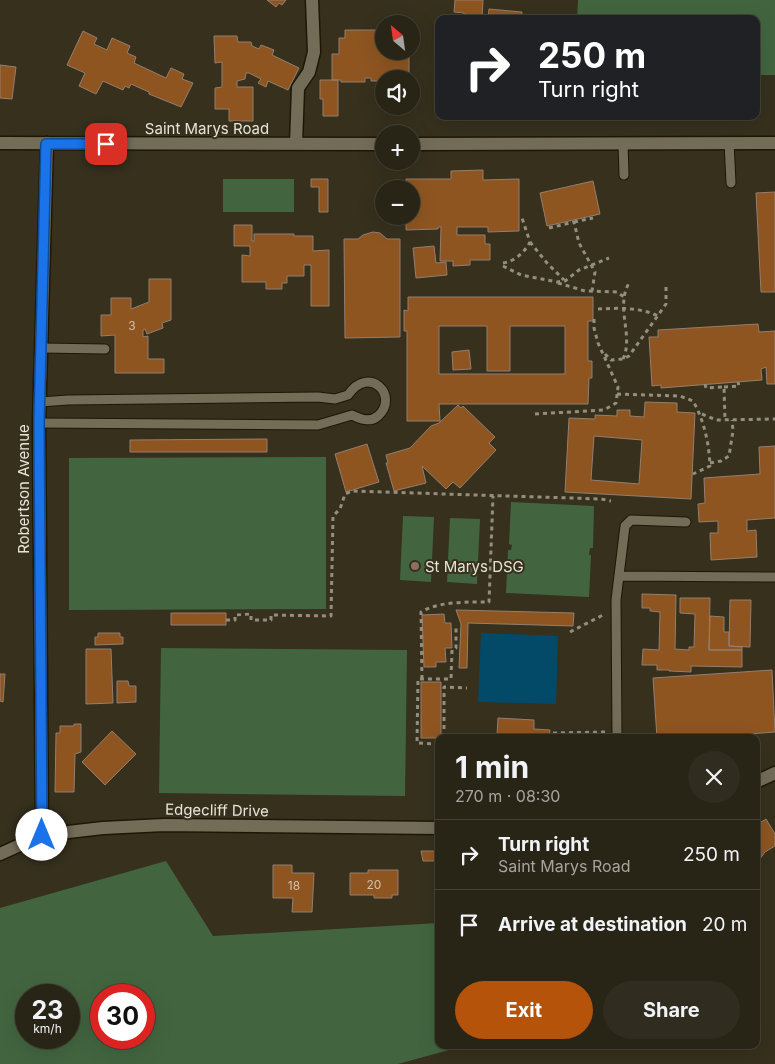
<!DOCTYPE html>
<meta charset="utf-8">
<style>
body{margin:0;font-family:Inter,sans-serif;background:#302c1f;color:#f1f3f6;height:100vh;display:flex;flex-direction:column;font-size:19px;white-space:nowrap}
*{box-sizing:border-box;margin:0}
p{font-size:16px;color:#a5a4a1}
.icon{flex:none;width:28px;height:28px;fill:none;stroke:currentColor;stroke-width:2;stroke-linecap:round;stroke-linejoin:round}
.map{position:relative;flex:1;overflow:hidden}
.side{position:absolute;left:435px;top:734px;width:325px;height:315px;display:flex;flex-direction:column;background:#282416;border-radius:10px;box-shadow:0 5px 20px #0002,0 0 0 1px #444135}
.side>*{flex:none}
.guide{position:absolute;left:435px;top:15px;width:325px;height:105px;border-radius:10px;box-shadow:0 5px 20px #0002,0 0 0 1px #444135;background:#202124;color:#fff;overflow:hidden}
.needle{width:32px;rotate:331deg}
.buttons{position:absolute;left:375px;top:15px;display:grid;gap:10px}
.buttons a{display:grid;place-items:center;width:45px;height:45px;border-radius:50%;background:#282416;box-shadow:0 5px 20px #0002,0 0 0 1px #444135;font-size:25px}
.speed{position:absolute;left:15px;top:984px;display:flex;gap:10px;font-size:25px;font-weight:700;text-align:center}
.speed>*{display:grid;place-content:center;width:65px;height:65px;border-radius:50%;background:#282416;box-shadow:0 5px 20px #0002,0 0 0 1px #444135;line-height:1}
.speed small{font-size:12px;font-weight:400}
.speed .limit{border:8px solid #d22;background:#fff;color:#111}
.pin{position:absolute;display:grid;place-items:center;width:42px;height:42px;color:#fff;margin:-21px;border-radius:10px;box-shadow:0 2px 8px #0006}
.me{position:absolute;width:55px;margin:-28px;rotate:0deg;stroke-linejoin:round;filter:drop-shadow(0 0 4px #0008)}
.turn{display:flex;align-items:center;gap:18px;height:105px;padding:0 20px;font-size:22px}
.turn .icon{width:65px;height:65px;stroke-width:2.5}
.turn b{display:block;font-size:35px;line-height:42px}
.round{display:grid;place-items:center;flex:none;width:52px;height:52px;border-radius:26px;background:#302c1f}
.head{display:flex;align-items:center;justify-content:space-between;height:85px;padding:0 20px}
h1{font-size:30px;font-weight:700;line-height:38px}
.primary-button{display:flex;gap:10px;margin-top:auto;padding:10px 20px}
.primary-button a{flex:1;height:58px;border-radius:30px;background:#b45309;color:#fff;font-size:20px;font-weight:700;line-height:58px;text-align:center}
.primary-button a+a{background:#302c1f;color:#f1f3f6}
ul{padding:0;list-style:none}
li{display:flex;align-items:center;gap:15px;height:70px;padding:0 20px;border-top:1px solid #444135}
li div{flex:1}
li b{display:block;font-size:19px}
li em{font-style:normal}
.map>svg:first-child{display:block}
.green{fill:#42653f;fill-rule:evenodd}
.water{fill:#034a68}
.building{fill:#8e5521;stroke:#937f70;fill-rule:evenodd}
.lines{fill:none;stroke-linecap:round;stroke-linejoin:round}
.lane-casing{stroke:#1d1806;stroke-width:11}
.street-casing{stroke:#1d1806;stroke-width:15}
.path{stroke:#938e7f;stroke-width:3;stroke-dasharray:4 4;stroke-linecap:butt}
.lane{stroke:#736d58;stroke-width:9}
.street{stroke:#736d58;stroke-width:12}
.route-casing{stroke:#114b97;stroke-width:12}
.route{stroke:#1a73e8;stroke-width:9}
.education-dot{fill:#8d6e63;stroke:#36301d;stroke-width:2}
.labels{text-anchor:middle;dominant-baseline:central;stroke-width:4;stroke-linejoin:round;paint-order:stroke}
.number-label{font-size:12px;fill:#d1c0aa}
.street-label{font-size:15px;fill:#e7e3d8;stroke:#36301d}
.poi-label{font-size:15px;fill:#e7e3d8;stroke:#36301d;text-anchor:start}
</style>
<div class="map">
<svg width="775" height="1064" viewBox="0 0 775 1064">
<rect width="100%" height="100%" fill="#36301d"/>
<path class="green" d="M578 0H775V75H756V19H577Z
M223 179H294V212H223Z
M326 457V609L69 610V458Z
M511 502 594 506 593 548H590L589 555H591L589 597 506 593 508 550H511L512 545 509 544Z
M403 516 434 517 431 582 400 580Z
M450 518 480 519 477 584 447 582Z
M161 648 407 650 405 796 159 793Z
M166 861 213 936 439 923V1045H467L398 1064H0V908ZM26 995H69V1038H26ZM101 995H144V1038H101Z"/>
<path class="water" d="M481 633 558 636 556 704 478 702Z"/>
<path class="building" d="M267 0H286L282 5 279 3 276 7Z
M455 0H483L482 19H453V16L464 17V13L454 12Z
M489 9 522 12 521 19H488Z
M345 30H380V40H384V51H409V79H384V81H371V78H365V82H341V80H332V54H339V38H345Z
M83 31 97 38 94 44 107 50 112 38 130 46 127 53 136 57 134 63 166 78 171 68 184 74 182 79 193 83 181 107 149 94V92L131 84 129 88 125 86 123 90 103 81 96 94 79 86 85 73 67 65Z
M214 36H237L238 42H251L252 46 259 49 261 45 274 50 272 55 299 68 288 90 268 81 266 87 258 83 261 79 249 73H246L245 79 237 81V87H253V121H229V109H215V88L222 87V62L215 63Z
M0 65 16 67 12 99 0 98Z
M320 80H338V116H323V99H320Z
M483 170V180L519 179V231L488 232V227H457V235H485V244H490V260H470V265L453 266V261H440L441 227H438V229L406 230V216H411V189H406V179H451V171Z
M311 179H328V212H319V187H311Z
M593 181 600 214 547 226 540 193Z
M775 192V292H761L756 193Z
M234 225H252V241H254V234H294V236H313V251L329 250V306H311V265H304V276H287V283H282V289H266V282H242V255L250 256V246H234Z
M373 232 380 233 387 239H400V337L345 338 344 239H358L363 235Z
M434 246 436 263 446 262 447 275 416 278 413 248Z
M149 279H171V320L162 323 163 328 147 334 145 329 143 330V337L148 336V359H164V373H115V335L101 336V315H111V298H131V309L149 302Z
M408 297H593V321H588V361H592V378H589L588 404H439L440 421H407V331H404V310L408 311ZM439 326H487V371H510V326H565V374H439Z
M758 324 759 332 775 331V384H767L766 367 761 369 762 380 661 388V385L652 386 649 337H658V330Z
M469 350 471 369 453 370 452 352Z
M645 402 677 403V412L695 413 691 499 565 492 569 418 595 419V415L617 416V410H630V416L644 417ZM594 436 642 440 639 484 591 480Z
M458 405 461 408 463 406 495 437 489 443 496 450 460 488 453 482 446 489 422 466 426 483 394 491 386 463H388L386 455 410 448 431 426 439 423Z
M267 439V452H130V440Z
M367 444 379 482 346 492 335 454Z
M775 446V518L747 520V531L756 530 757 557 711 560 710 533H718V521L699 522 698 504 705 503 704 478 760 474 759 447Z
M642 594 676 595 675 649 689 650V647H694L695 614 680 613V598H710L709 650H742V667L691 666V672L669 671V670H657V665H642L643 649 659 650 660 612 650 611V608H642Z
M730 600H751L750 647 729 646Z
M456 610 574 613 573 626 468 623 467 668H459L461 624Z
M171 613H226V625H171Z
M444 614 445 623H451L452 648H445L446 662H436V667H424L422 615Z
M710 616 724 617V632H729V646L742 647V650H709Z
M98 633H120V637H123V644L95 645V637H98Z
M86 649H111L113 703 86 704Z
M772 670 775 732 698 738H657L653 678Z
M0 674H5L3 702 0 701Z
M117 681H128L129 686H136V702L117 703Z
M421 682H441V738H421Z
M498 718 534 720V729L550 730 549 738H499L497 735Z
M74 724H81V752L75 754 74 792H55L56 733H60V726H74Z
M112 731 136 754 105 785 82 762Z
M766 819 775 834V846L765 852 756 864V825Z
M421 851H439V861H423Z
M273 865H292V873H314L312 912H292L293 898H273Z
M368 870H398V895H392V898H374V895H350V873H368Z"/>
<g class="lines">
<defs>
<path id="lane" d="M729 142 731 183
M623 143 624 175
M41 348 105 349
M39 423 318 425 352 415C360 419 370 423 378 416 400 396 369 364 348 395L335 399 318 397 68 400 40 402
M619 576 775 577
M617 738 616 600 625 526 631 520 686 522"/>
<path id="street" d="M0 143 384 144
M296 144 298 88 309 72 314 52 312 0
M411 144 775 143
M756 782 775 773
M42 835 39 423 47 143
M0 854 42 835 103 828 164 825 439 828"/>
</defs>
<use href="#lane" class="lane-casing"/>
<use href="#street" class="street-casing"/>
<path class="path" d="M574 222 593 218
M549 228 574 222 579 243 595 272 592 291
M530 242 547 263 564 280
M503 263C515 261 524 253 530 242L521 215
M503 266 521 275 557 282 565 281 579 270 609 258
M558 283 585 291 617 292 624 297
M598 309C618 308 639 307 658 316
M605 354 611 360 623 359 629 356 666 304V284
M623 359C634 336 615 307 629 283
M705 384 706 388 724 387 725 420
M724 387 739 386 738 382
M617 394 680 396 693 401C704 420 709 443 710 466L693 474
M535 414 604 410 616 403 618 387 598 343 594 328V319
M702 414 716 420 775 419
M710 463 721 461 729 456 733 431 732 420
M226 620H235V615L251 614V620H271V615L331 616 333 516 340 509 345 494 352 491 601 499 611 501
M570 632 603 615
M422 679 421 612C440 601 468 602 489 602L493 496
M553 733 605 732
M444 737V687L467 688
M439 744 417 743 418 679H451L452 650 456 648V626"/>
<use href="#lane" class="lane"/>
<use href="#street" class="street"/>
</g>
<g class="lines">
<defs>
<path id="route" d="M42 835 39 423 46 144H106"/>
</defs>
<use href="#route" class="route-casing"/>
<use href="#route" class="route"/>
</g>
<circle class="education-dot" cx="415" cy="566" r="5"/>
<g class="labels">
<g class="number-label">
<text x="132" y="325">3</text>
<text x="374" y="884">20</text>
<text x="294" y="885">18</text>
</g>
<g class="street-label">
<text x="207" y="128">Saint Marys Road</text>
<text transform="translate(23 489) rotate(-90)">Robertson Avenue</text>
<text transform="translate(217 810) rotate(1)">Edgecliff Drive</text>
</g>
<g class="poi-label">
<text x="425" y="566">St Marys DSG</text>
</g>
</g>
</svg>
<div class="buttons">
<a><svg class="needle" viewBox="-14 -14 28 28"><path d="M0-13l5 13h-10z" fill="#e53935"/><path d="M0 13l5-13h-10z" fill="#a5a4a1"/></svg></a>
<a><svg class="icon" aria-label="sound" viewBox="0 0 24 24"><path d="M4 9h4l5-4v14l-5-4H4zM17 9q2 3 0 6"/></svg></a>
<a>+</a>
<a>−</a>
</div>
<div class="speed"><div>23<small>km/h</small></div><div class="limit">30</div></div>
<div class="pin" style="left:106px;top:144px;background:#d93025"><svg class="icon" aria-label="arrive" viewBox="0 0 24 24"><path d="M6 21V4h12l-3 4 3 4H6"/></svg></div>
<svg class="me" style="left:42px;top:835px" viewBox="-20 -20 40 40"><circle r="19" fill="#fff"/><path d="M0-13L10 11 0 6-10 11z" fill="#1a73e8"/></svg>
<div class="guide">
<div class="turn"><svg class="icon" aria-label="right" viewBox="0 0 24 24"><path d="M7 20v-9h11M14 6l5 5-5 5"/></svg><div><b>250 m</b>Turn right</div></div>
</div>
<section class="side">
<div class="head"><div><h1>1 min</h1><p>270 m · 08:30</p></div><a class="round"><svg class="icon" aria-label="close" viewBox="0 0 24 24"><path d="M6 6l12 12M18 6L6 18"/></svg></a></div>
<ul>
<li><svg class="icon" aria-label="right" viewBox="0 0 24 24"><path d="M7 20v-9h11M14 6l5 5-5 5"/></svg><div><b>Turn right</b><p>Saint Marys Road</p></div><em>250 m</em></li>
<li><svg class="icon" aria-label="arrive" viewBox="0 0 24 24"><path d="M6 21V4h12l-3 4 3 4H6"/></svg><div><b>Arrive at destination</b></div><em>20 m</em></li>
</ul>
<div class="primary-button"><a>Exit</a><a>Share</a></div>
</section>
</div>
